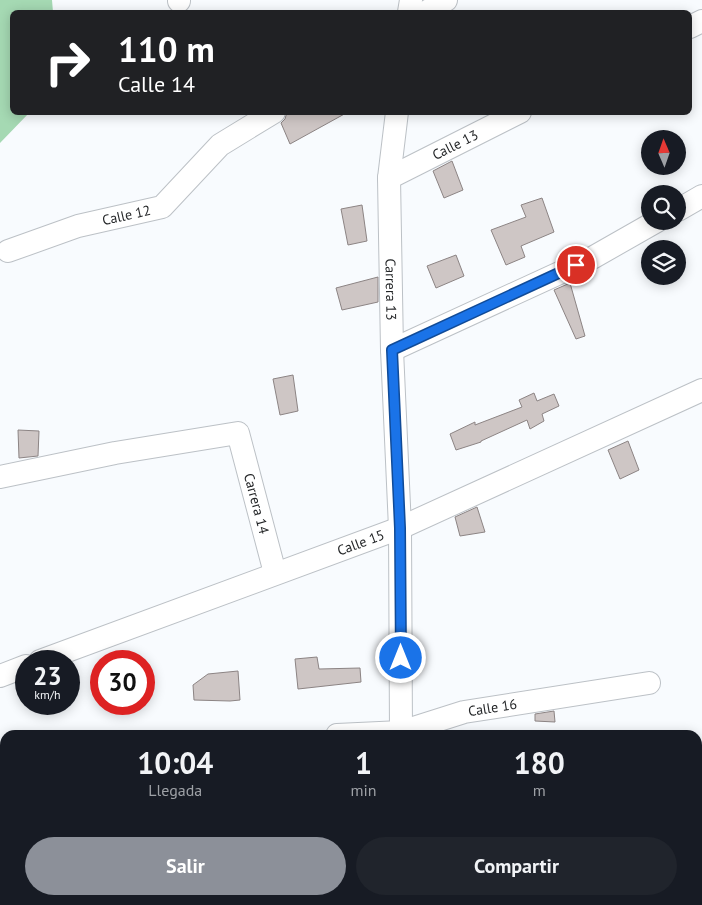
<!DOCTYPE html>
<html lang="es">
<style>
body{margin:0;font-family:"PT Sans",sans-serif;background:#20242c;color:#f1f3f6;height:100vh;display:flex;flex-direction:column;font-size:19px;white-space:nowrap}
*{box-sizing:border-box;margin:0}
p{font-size:16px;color:#9ea1a6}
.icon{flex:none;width:28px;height:28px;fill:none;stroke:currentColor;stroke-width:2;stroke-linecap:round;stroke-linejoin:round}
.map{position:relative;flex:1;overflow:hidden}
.panel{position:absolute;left:0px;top:730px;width:702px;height:175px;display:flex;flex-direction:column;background:#171b24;border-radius:15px 15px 0 0;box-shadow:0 2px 12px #0003}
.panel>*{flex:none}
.guide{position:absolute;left:10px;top:10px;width:682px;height:105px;border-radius:8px;box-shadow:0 2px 12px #0003;background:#202124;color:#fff;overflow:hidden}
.needle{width:32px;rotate:358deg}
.controls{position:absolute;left:641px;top:130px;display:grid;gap:10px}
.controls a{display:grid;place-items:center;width:45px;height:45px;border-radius:50%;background:#171b24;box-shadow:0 2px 12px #0003;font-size:25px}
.speed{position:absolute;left:15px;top:650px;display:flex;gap:10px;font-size:25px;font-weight:700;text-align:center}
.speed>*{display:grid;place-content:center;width:65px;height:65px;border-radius:50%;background:#171b24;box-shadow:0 2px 12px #0003;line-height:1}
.speed small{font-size:12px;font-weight:400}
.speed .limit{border:8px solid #d22;background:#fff;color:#111}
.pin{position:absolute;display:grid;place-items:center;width:42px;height:42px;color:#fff;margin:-21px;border:2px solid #fff;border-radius:50%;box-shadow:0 1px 5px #0007}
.me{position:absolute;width:55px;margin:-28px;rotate:0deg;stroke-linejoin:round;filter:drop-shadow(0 0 4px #0008)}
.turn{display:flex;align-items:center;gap:18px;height:105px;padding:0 25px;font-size:22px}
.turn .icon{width:65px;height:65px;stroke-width:2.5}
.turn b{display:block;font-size:35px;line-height:42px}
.eta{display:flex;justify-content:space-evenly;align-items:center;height:85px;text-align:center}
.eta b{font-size:30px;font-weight:700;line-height:35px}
.cta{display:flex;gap:10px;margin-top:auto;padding:10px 25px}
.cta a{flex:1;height:58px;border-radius:30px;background:#8c9099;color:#fff;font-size:20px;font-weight:700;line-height:58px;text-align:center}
.cta a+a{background:#20242c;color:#f1f3f6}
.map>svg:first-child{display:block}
.green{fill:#a5d9b3}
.building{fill:#cec6c5;stroke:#8c8484}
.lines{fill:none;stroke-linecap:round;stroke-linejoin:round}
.minor-casing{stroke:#bcc1c6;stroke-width:24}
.minor{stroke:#fff;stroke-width:22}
.route-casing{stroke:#114b97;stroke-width:12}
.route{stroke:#1a73e8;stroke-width:9}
.labels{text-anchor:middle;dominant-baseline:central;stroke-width:5;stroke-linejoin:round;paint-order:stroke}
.street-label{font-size:14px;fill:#242628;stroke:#f8fbfe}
</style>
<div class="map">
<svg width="702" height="905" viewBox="0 0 702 905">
<rect width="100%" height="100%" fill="#f8fbfe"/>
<path class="green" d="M0 0H52L53 12H12V112L29 113 0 143Z"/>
<path class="building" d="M287 112H348L290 144 281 123 285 119Z
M452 161 463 190 444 198 433 171Z
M542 198 554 232 521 246 525 257 506 265 491 230 526 217 521 205Z
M362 205 367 241 348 245 341 209Z
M456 255 464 276 436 288 427 266Z
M378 277V302L342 310 336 288Z
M570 283 585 336 576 339 554 290Z
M293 375 298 411 280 415 273 379Z
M534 393 537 401 554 394 559 406 542 414 544 421 530 429 527 420 481 441V442L456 450 450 434 475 422V425L522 407 519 400Z
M18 430 39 431 38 456 19 458Z
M628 441 639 470 620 479 608 450Z
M477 507 485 532 460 536 455 517Z
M317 657 319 669 360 668 361 682 298 689 295 659Z
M238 671 240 700 230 701 194 700 193 685 208 674Z
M554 711 555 722 535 721V714Z"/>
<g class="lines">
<defs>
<g id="minor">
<path d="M179 1V0"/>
<path d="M409 12 411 0"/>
<path d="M426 12 446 0"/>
<path d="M690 27 702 21"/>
<path id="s1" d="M397 112 389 178 392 350 400 528 401 735"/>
<path id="s2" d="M389 178 520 112"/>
<path d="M678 210 702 196"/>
<path id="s3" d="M8 251 78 226 162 207 220 145 274 112"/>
<path d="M392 350 592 258 657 221"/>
<path id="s4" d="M0 477 115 453 238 433 275 573"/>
<path id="s5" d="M40 661 400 528 702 390"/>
<path d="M0 676 26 666"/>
<path id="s6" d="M337 735 401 732 464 712 649 683"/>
<path d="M400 905V900"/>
</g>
</defs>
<use href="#minor" class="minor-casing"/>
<use href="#minor" class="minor"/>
</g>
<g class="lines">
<defs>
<path id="route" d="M401 658 400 528 392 350 576 265"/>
</defs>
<use href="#route" class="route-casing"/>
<use href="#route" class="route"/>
</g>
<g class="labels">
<g class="street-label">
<text stroke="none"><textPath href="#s2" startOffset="74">Calle 13</textPath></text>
<text stroke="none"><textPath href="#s3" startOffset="124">Calle 12</textPath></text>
<text stroke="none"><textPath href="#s1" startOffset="178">Carrera 13</textPath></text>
<text stroke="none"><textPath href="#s4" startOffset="315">Carrera 14</textPath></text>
<text stroke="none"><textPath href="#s5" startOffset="342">Calle 15</textPath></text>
<text stroke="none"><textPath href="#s6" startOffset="159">Calle 16</textPath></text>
</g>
</g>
</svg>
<div class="controls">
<a><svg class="needle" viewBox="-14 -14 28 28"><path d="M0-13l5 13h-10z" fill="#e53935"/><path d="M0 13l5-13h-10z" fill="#9ea1a6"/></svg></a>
<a><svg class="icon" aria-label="search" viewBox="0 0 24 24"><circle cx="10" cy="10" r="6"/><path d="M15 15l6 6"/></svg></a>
<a><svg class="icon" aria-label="layers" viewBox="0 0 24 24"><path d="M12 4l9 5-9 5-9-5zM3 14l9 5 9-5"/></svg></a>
</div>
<div class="speed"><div>23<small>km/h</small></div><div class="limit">30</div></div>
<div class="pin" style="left:576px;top:265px;background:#d93025"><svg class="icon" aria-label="arrive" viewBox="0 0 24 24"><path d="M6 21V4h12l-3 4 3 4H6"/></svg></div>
<svg class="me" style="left:401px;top:658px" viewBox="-20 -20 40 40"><circle r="17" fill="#1a73e8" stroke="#fff" stroke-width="3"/><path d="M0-11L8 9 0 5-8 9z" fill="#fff"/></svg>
<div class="guide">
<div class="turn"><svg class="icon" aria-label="right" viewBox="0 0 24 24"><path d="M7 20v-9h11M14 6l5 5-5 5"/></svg><div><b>110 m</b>Calle 14</div></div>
</div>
<section class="panel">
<div class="eta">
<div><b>10:04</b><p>Llegada</p></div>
<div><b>1</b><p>min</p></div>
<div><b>180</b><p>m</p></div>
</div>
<div class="cta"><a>Salir</a><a>Compartir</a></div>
</section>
</div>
